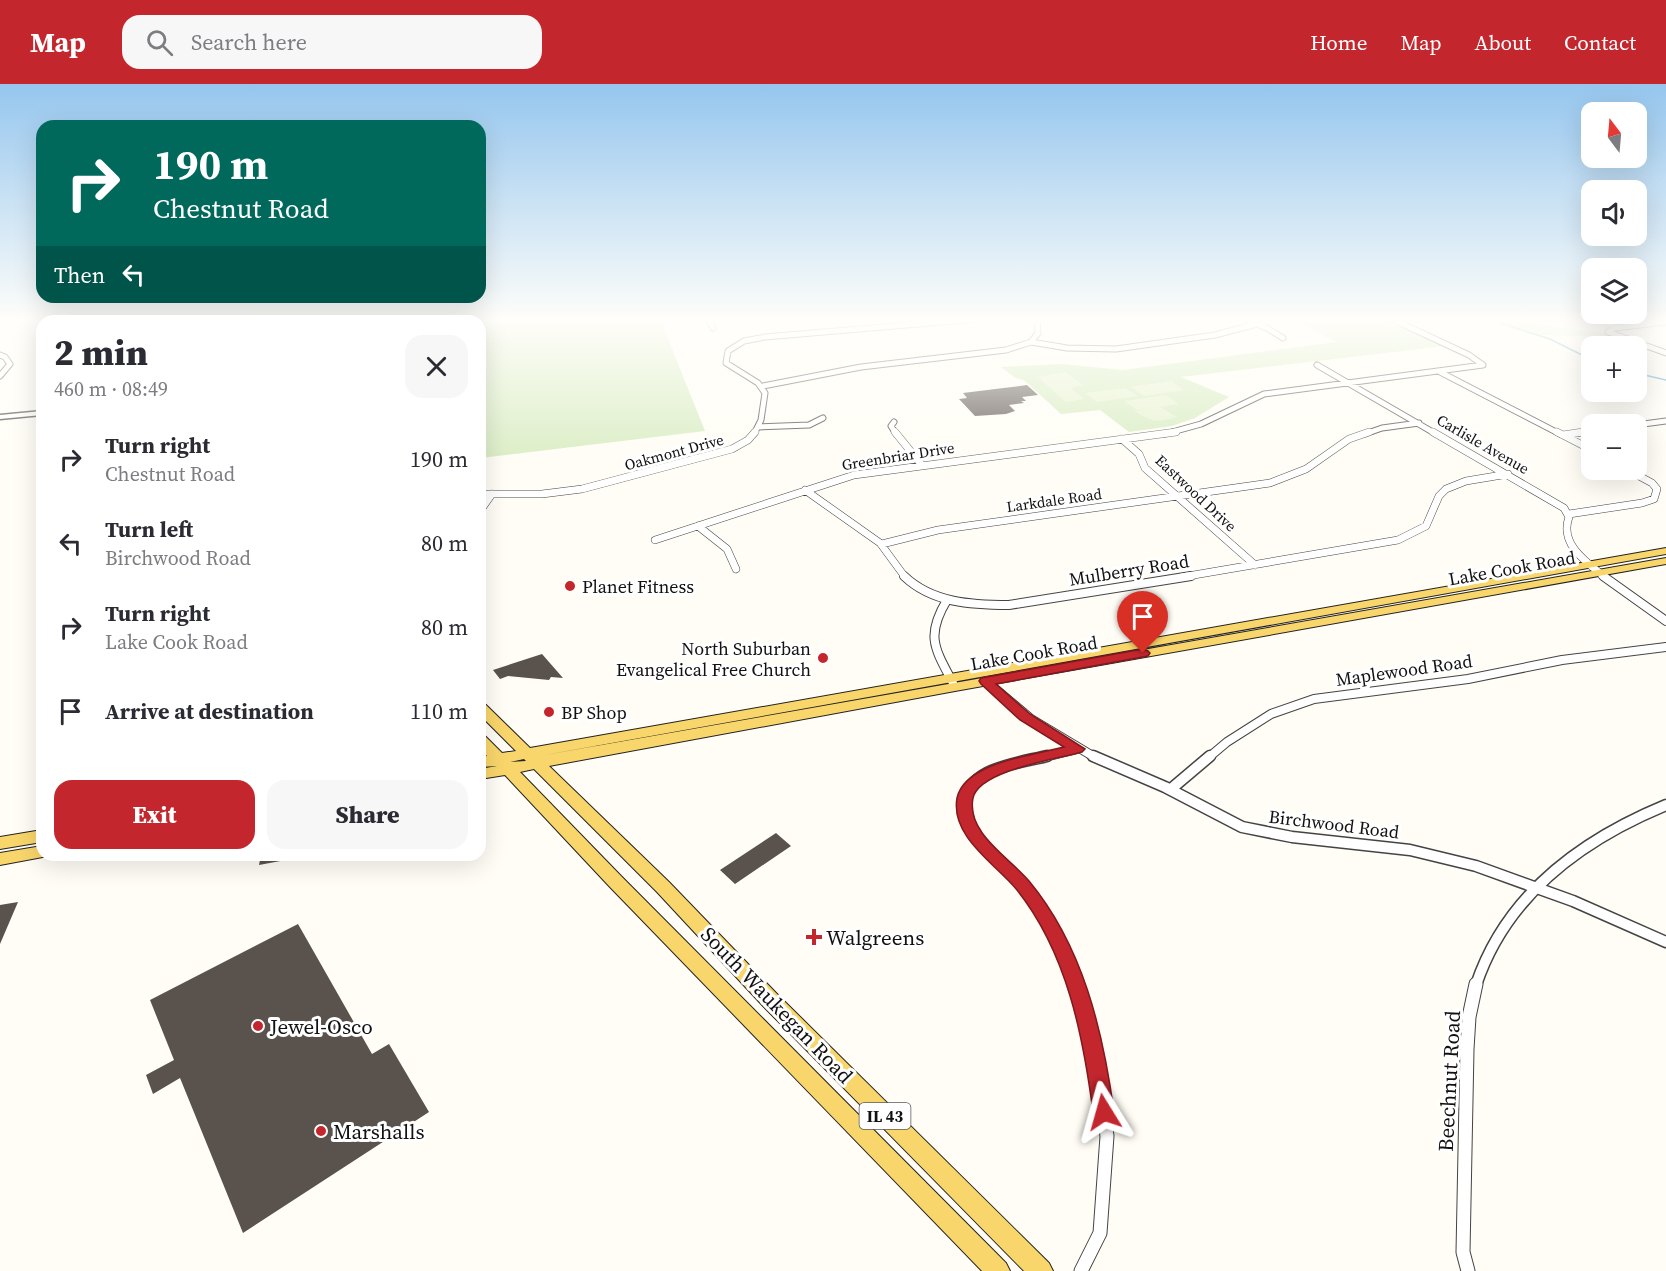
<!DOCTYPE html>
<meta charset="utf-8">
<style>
body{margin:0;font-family:"Source Serif 4",serif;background:#f7f7f7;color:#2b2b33;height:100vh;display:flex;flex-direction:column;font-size:22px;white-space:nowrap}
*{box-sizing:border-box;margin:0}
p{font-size:20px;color:#7c7c81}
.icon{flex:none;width:33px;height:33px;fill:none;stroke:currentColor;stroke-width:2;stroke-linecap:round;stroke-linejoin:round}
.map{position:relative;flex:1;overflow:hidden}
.details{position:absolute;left:36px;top:231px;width:450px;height:546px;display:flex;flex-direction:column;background:#fff;border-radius:18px;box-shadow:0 6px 24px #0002}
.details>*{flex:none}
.top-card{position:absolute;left:36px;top:36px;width:450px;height:183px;border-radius:18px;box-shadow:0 6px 24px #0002;background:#00695c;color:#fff;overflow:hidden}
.needle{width:39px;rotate:344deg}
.tools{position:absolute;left:1581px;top:18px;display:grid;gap:12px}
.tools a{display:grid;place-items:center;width:66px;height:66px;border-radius:12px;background:#fff;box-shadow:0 6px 24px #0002;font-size:30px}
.pin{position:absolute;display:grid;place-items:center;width:51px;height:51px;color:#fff;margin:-62px -26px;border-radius:50% 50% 50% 0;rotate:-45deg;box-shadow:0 0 6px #0007}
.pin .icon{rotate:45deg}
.me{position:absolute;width:66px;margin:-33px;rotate:352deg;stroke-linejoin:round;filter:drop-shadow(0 0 4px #0008)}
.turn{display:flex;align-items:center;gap:21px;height:126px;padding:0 18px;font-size:27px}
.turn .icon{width:78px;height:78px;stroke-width:2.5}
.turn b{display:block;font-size:42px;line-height:51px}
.then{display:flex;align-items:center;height:57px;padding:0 18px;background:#0003;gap:12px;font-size:22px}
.round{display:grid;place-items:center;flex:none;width:63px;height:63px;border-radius:18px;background:#f7f7f7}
.headline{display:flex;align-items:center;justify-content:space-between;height:102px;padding:0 18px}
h1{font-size:36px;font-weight:800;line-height:45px}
.action{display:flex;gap:12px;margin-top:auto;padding:12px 18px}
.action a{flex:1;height:69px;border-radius:18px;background:#c4262e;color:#fff;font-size:24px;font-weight:800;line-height:69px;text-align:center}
.action a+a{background:#f7f7f7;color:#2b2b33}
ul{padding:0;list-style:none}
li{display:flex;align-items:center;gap:18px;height:84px;padding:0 18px}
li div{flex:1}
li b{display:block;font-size:22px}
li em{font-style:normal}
header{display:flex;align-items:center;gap:36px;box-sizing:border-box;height:84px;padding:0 30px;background:#c4262e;color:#fff}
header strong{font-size:28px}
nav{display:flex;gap:33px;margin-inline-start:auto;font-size:21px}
.search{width:420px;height:54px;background:#f7f7f7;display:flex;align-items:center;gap:15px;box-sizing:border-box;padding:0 21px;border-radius:18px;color:#7c7c81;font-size:22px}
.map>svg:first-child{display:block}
.green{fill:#d5ebbd}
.pitch{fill:#e6f2cf}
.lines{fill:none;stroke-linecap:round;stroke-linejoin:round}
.stream{stroke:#3f96cf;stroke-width:1.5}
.building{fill:#5a524d}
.minor-far4-casing{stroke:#444;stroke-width:7}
.minor-far3-casing{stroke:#444;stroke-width:8}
.minor-far2-casing{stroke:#444;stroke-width:10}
.minor-far1-casing{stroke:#444;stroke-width:13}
.minor-casing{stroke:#444;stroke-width:15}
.tertiary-casing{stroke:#444;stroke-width:3}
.primary-casing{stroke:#222;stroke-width:2}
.minor-far4{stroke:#fff;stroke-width:5}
.minor-far3{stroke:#fff;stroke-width:7}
.minor-far2{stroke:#fff;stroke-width:8}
.minor-far1{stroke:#fff;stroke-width:10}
.minor{stroke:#fff;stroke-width:13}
.tertiary{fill:#fff;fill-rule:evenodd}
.primary{fill:#f9d66b;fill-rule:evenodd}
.route{fill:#c4262e;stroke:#7f191e;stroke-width:1.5}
.poi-dot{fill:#c4262e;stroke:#fff;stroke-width:2}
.labels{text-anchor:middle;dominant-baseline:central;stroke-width:6;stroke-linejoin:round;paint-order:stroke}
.far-street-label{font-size:15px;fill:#111;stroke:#fff}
.shield{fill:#fff;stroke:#585858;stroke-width:1.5}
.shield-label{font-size:16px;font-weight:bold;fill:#111}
.street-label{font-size:18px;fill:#111;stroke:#fff}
.poi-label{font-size:18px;fill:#111;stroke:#fff;text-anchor:start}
.near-poi-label{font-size:21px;fill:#111;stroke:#fff;text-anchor:start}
.near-street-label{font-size:21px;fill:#111;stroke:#fff}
</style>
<header>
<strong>Map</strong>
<div class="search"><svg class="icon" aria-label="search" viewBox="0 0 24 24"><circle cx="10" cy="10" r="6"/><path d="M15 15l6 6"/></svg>Search here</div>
<nav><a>Home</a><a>Map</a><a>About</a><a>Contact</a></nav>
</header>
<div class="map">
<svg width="1666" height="1187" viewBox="0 0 1666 1187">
<rect width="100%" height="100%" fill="#fffdf5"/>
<path class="green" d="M72 235H660L705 347 480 374V237H74Z
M1295 235H1389L1445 262 1181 293 1229 313 1195 334 1172 342 1129 348 1100 326 1061 330 1025 297 1014 293 1001 283 1061 280 1123 286 1336 258Z
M1487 235H1521L1554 243 1605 249 1613 253 1542 251Z"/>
<path class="pitch" d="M1066 288 1083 301 1071 304 1084 315 1066 318 1038 293Z
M1171 297 1184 306 1144 312 1131 303Z
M1125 304 1138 312 1097 318 1085 309Z
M1166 311 1179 320 1160 323 1177 333C1157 338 1152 339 1135 327L1148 325 1137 326 1124 317Z"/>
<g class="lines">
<path class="stream" d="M1487 235 1550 255 1592 276
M1636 289 1666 296"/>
</g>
<path class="building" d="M1027 301 1038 311 1022 313 1026 317H1021L1024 319 1009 321 1015 327 1006 330 975 332 959 315 967 314 963 309Z
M542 570 563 594 551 593 549 596 508 592 500 595 493 586Z
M776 749 791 762 735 800 720 786Z
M261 771H291V775L259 781Z
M18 818 0 860V821Z
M298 840 372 970 389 960 429 1028 243 1149 180 994 153 1010 146 991 174 976 150 916Z"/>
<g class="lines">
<defs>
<path id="minor-far4" d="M708 235 713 244
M1244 235 1267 244 1283 254
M1666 238 1615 244 1608 248 1666 269
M1031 258 1038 249 1037 235
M0 271 5 273 10 280 0 292
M1317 281 1436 350
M1440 288 1560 350
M763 302 861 283 1006 266 1031 258 1067 264 1116 265 1215 251 1257 240
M894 338 891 342 896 350
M1636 341 1666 337
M758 343 809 341 823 334
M754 350 761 336 765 309 758 299 726 279 728 267 744 257 765 253 977 235
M1165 350 1201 340 1264 310 1483 281 1469 271 1392 235
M1365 350 1382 344 1419 339
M1572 350 1592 347"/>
<path id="minor-far3" d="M895 348 921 380
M1433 348 1564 424 1569 433C1559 460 1586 478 1605 493
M1557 348 1592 366
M1563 351 1583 348
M1122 355 1139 370 1145 384 1255 481
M805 406 880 459 905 493
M480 410H542L582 405 732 365 748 356 755 348
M480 427 492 410
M1569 430 1642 419 1654 415 1657 405 1652 399 1628 386
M698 442 727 465 736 485
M655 456 854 391 1176 348
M882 460 938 446 1270 399 1306 385 1349 355 1369 348
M1182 493 1398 456 1426 442 1439 412 1446 405 1466 397 1508 390"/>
<path id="minor-far2" d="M904 492C932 519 972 521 1009 521L1191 492
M1603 492 1666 537
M947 516C925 552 935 565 953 599
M986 597 1031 635 1096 674
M1041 674 1077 665
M1208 674 1227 658 1271 630 1314 615 1468 595 1562 576 1666 563"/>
<path id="minor-far1" d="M1047 672C1020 679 963 684 966 722 967 735 970 745 978 755 992 772 1010 785 1023 801 1048 831 1062 866 1076 901
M1093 672 1165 703 1242 743 1292 753 1410 766 1476 782 1573 817 1666 858
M1171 705 1210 672
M1476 901C1506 811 1581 756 1666 721"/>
<path id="minor" d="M1076 900 1097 981 1107 1052 1100 1149 1081 1187
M1468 1187 1463 1168 1467 965 1469 933 1476 900"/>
<path id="tertiary" d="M42 327V331L0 335V331Z"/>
<path id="primary" d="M53 235H61L63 237H55Z
M1666 464V470L539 672 1666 474V480L955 607 549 682 669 798 778 911 1049 1179 1053 1187H1024L764 923 657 808 534 685 520 688 621 792 1006 1179 1010 1187H982L609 802 505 691 480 695V685L497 682 480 683V673L487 672 480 664V650L485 652 502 669 516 667 480 631V619L485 620 530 664ZM524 675 526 677 510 678Z
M42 746V758L0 765V753Z
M42 762V771L48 772 0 781V769Z"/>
</defs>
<use href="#minor-far4" class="minor-far4-casing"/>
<use href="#minor-far3" class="minor-far3-casing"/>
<use href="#minor-far2" class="minor-far2-casing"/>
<use href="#minor-far1" class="minor-far1-casing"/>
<use href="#minor" class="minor-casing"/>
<use href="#tertiary" class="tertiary-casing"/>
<use href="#primary" class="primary-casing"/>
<use href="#minor-far4" class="minor-far4"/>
<use href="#minor-far3" class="minor-far3"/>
<use href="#minor-far2" class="minor-far2"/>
<use href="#minor-far1" class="minor-far1"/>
<use href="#minor" class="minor"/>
<use href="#tertiary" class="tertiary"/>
<use href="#primary" class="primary"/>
</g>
<linearGradient id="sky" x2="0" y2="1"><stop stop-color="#95c6ee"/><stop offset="0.59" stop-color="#fffefa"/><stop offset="1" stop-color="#fffefa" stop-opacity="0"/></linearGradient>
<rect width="1666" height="401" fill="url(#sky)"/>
<path class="route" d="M1143 565 1148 567 1150 569 1148 572 996 600 1030 630 1085 665 1082 668C1058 675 979 686 973 714 966 749 1010 774 1029 797 1083 862 1103 947 1114 1028L1111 1035 1104 1038 1096 1035 1093 1028C1083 951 1067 869 1017 806 997 781 950 753 957 714 965 678 1034 671 1064 663L1020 636 981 600 979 597 981 594Z"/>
<g class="poi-dot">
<circle cx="570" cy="502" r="6"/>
<circle cx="823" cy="574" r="6"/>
<circle cx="549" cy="628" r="6"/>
<path d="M811 844h6v6h6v6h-6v6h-6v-6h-6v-6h6z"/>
<circle cx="258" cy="942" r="6"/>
<circle cx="321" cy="1047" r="6"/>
</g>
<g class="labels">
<g class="far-street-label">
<text transform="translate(1483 360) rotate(30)">Carlisle Avenue</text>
<text transform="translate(674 368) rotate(-15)">Oakmont Drive</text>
<text transform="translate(898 372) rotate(-9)">Greenbriar Drive</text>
<text transform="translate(1196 409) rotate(43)">Eastwood Drive</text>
<text transform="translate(1054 416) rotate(-8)">Larkdale Road</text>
</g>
<rect class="shield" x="859.5" y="1019" width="51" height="26" rx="4.5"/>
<g class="shield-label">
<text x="885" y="1032">IL 43</text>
</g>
<g class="street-label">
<text transform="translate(1512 484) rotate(-10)">Lake Cook Road</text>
<text transform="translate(1129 486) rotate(-9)">Mulberry Road</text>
<text transform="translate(1034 569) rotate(-10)">Lake Cook Road</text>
<text transform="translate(1404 586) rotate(-8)">Maplewood Road</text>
<text transform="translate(1334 740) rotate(7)">Birchwood Road</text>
</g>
<g class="poi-label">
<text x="582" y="502">Planet Fitness</text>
<text x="811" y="564" text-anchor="end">North Suburban<tspan x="811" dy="21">Evangelical Free Church</tspan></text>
<text x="561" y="628">BP Shop</text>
</g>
<g class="near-poi-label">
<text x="826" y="853">Walgreens</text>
<text x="270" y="942">Jewel-Osco</text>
<text x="333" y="1047">Marshalls</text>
</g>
<g class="near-street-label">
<text transform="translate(777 921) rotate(46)">South Waukegan Road</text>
<text transform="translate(1449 997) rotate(-87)">Beechnut Road</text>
</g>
</g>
</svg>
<div class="tools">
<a><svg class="needle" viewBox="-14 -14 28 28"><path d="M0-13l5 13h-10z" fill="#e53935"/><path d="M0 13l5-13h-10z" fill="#7c7c81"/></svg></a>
<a><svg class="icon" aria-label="sound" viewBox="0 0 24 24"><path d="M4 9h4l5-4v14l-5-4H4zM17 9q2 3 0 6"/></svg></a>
<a><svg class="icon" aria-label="layers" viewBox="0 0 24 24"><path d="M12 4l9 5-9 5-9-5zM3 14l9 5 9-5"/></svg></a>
<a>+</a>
<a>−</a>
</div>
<div class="pin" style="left:1143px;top:569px;background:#d93025"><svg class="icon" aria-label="arrive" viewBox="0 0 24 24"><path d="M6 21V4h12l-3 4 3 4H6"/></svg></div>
<svg class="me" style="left:1104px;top:1028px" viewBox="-20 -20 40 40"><path d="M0-17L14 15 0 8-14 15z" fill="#c4262e" stroke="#fff" stroke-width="4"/></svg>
<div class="top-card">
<div class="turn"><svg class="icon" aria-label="right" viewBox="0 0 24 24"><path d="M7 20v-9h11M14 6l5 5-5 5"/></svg><div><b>190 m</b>Chestnut Road</div></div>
<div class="then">Then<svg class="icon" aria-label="left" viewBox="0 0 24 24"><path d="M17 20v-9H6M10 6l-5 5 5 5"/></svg></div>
</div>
<section class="details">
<div class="headline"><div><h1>2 min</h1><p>460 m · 08:49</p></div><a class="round"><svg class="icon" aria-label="close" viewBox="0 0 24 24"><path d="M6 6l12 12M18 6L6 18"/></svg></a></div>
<ul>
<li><svg class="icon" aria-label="right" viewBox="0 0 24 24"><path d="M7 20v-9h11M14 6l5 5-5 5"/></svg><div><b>Turn right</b><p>Chestnut Road</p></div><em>190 m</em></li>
<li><svg class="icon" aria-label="left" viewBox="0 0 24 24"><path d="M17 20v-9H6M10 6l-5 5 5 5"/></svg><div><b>Turn left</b><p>Birchwood Road</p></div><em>80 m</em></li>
<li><svg class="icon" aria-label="right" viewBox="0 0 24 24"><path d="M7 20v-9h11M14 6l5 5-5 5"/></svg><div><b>Turn right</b><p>Lake Cook Road</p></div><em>80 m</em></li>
<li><svg class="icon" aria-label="arrive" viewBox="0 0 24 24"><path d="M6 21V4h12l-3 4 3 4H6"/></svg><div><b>Arrive at destination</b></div><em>110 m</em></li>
</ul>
<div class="action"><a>Exit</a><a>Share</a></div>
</section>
</div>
